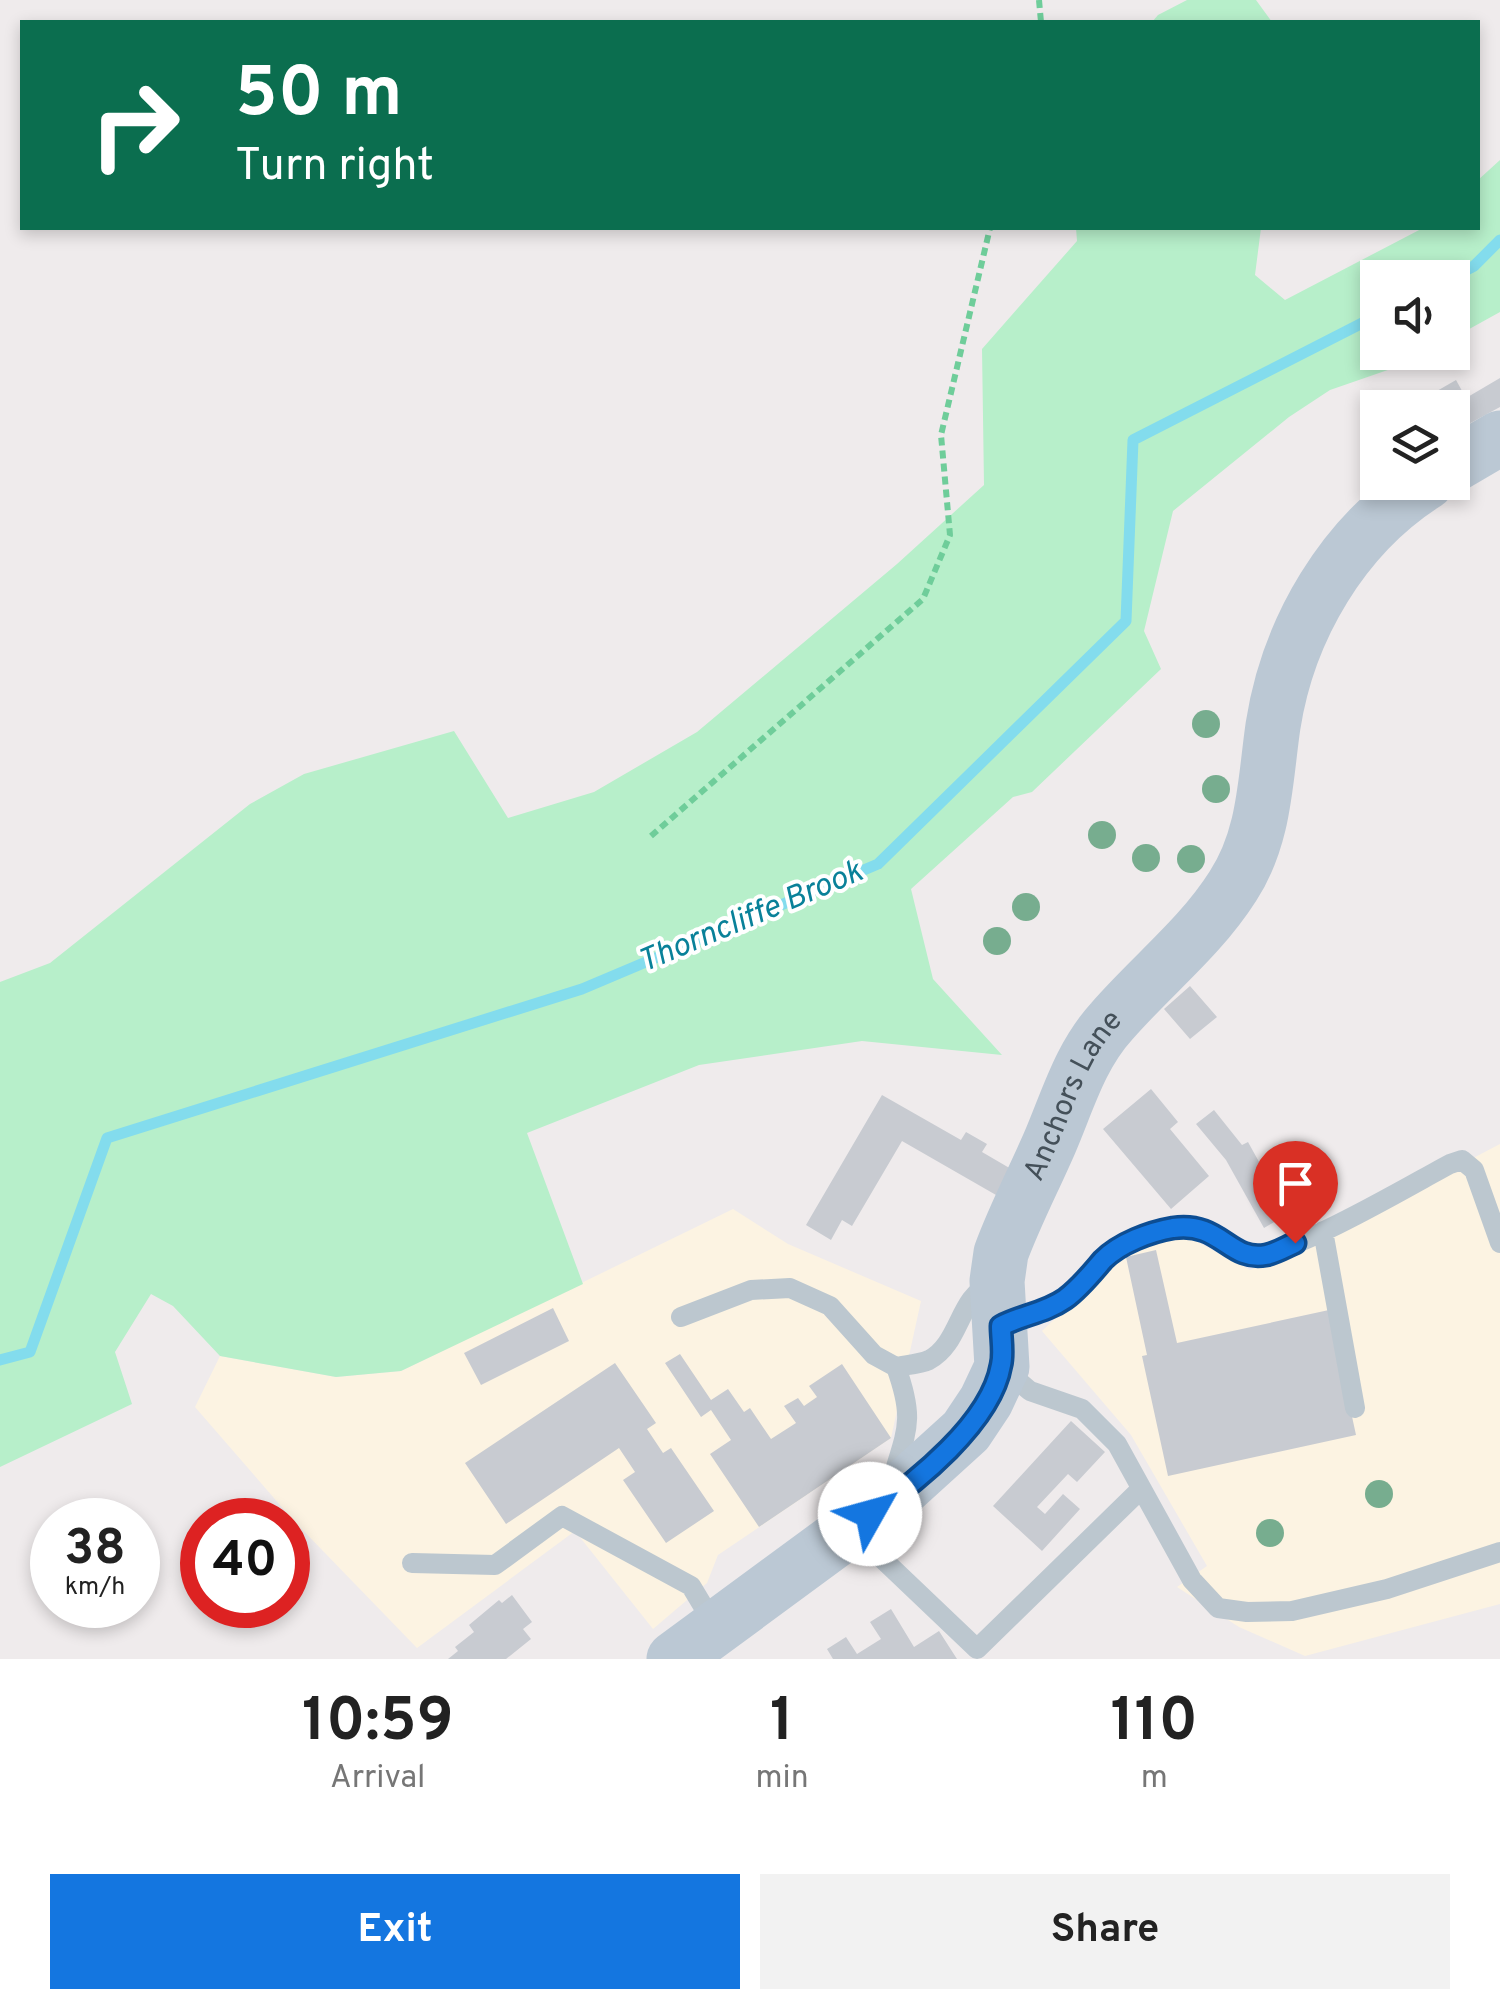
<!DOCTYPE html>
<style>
body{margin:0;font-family:Overpass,sans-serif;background:#f2f2f2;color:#222;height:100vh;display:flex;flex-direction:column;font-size:38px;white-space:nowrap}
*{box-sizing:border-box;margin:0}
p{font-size:32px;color:#767676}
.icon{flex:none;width:55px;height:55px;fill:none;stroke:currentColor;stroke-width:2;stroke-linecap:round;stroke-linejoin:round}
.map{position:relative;height:1659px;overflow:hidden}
.drawer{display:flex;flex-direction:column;background:#fff;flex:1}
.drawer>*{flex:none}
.hud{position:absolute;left:20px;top:20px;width:1460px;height:210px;border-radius:0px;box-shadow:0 5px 15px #0003;background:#0b6e4f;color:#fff;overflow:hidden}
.controls{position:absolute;left:1360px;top:260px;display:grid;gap:20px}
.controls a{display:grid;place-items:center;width:110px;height:110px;border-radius:0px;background:#fff;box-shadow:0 5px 15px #0003;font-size:50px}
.speed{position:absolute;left:30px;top:1498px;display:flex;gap:20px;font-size:50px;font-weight:700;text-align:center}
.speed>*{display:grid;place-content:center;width:130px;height:130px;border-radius:50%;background:#fff;box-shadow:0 5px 15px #0003;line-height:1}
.speed small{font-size:25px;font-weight:400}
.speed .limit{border:15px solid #d22;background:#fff;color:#111}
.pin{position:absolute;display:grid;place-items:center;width:85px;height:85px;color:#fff;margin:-102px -42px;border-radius:50% 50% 50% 0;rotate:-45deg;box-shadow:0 0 10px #0007}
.pin .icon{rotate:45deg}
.me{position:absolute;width:110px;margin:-55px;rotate:52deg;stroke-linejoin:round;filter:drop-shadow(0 0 8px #0008)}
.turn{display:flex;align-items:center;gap:35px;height:210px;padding:0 50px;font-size:45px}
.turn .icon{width:130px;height:130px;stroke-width:2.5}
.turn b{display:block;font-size:70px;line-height:85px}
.eta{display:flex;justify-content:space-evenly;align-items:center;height:170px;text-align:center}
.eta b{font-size:60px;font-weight:700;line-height:70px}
.button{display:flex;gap:20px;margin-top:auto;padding:20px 50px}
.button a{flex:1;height:115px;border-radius:0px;background:#1476e0;color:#fff;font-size:40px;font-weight:700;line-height:115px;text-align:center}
.button a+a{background:#f2f2f2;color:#222}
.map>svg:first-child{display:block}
.commercial{fill:#fcf3e2}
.green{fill:#b7efca}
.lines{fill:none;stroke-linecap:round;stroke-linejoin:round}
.stream{stroke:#83dced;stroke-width:11}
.building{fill:#c8cbd1}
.path{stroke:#6fcd9a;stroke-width:6;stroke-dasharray:8 5;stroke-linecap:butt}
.lane{stroke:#bcc7cf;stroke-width:20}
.secondary{stroke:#bbc8d4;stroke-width:55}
.tree{fill:#77ad8f}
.route-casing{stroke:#0d4d92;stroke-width:25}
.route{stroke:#1476e0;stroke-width:18}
.labels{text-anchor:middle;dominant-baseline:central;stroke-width:8;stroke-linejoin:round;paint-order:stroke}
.street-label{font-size:30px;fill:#445059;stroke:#fff}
.water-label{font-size:32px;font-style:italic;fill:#098199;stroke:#fff}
</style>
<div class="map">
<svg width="1500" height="1659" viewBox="0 0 1500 1659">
<rect width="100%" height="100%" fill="#efebec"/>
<path class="commercial" d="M1500 1144V1604L1305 1656 1239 1627 1177 1587 1207 1566 1131 1435 1042 1331 1134 1244 1184 1235 1250 1270 1294 1252Z
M733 1209 788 1244 921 1301 891 1438 718 1555 707 1583 653 1629 575 1531 417 1648 293 1520 195 1407 220 1356 336 1377 401 1371Z"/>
<path class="green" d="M1187 0H1256L1272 22H1152L1158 15Z
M1500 160V312L1453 338 1452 278H1378V352L1426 353 1408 363 1330 390 1289 417 1173 511 1144 631 1161 669 1032 792 1013 797 911 889 933 979 1002 1055 862 1041 699 1065 527 1133 583 1284 401 1371 336 1377 220 1356 173 1306 151 1294 115 1352 132 1404 0 1467V982L50 963 250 804 304 774 454 731 508 818 594 792 697 732 897 564 984 485 982 349 1077 241 1076 228H1261L1255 275 1285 300 1423 228H1478V180Z"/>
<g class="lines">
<path class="stream" d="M1451 278 1474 266 1500 240
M0 1360 30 1352 107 1138 582 989 878 864 1126 621 1133 440 1378 315"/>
</g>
<path class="building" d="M1500 378V407L1452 433V408H1437L1430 395 1456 380 1466 398Z
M1190 986 1217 1017 1190 1039 1164 1009Z
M1151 1089 1178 1122 1170 1129 1209 1176 1171 1209 1103 1129Z
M882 1095 961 1140 966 1132 987 1144 982 1152 1018 1173 1003 1199 902 1141 852 1226 842 1220 831 1240 806 1225Z
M1214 1110 1242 1145 1248 1142 1288 1214 1264 1228 1226 1160 1196 1124Z
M1156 1250 1177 1343 1329 1310 1356 1435 1168 1476 1142 1356 1147 1355 1126 1257Z
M553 1308 569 1341 481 1385 464 1353Z
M680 1354 711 1400 728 1389 744 1412 750 1408 771 1439 796 1423 784 1406 798 1398 804 1406 817 1397 809 1386 842 1364 891 1438 759 1527 710 1454 731 1440 711 1410 701 1417 665 1363Z
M615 1363 656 1423 647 1429 663 1453 671 1448 714 1511 666 1543 623 1480 635 1472 619 1448 506 1524 465 1463Z
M1071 1421 1105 1452 1077 1482 1068 1474 1037 1507 1045 1514 1063 1494 1080 1509 1042 1551 993 1506Z
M512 1595 532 1622 523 1629 531 1639 506 1659H448L458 1651 455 1647 474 1632 469 1625 499 1600 502 1603Z
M891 1609 914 1647 939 1631 957 1659H833L827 1649 846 1637 857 1654 881 1639 870 1622Z"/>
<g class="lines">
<path class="path" d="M1039 0 1041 22
M651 836 923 599 950 535 941 435 990 228"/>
<path class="lane" d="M1323 1231 1355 1408
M681 1317 751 1290 790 1288 830 1306 874 1355 896 1367C906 1365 920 1364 929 1360 961 1343 958 1297 991 1284
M1003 1325C1024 1315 1046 1313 1066 1298 1093 1278 1109 1248 1143 1237 1171 1228 1198 1221 1223 1240 1231 1246 1238 1254 1249 1255 1285 1260 1412 1184 1450 1164L1462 1160 1474 1170 1500 1243
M1003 1368 1030 1391 1082 1409 1117 1444 1192 1580 1218 1608 1247 1612 1292 1611 1387 1589 1500 1552
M892 1480C907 1429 915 1420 896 1367
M851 1529 977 1649 1141 1489
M412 1563 495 1565 562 1516 691 1586 715 1626"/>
<g class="secondary">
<path d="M1452 466 1500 438"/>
<path id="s1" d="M674 1659 890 1500 966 1431 986 1401 1002 1367 997 1281 1001 1253C1015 1215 1034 1179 1050 1142 1068 1100 1080 1056 1112 1021 1152 975 1200 938 1233 886 1265 837 1265 781 1273 726 1288 629 1343 535 1427 482"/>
</g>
</g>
<g class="tree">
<circle cx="1206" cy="724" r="14"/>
<circle cx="1216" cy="789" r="14"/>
<circle cx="1102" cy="835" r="14"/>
<circle cx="1146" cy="858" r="14"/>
<circle cx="1191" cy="859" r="14"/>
<circle cx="1026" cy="907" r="14"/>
<circle cx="997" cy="941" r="14"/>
<circle cx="1379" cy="1494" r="14"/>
<circle cx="1270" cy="1533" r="14"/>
</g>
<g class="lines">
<defs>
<path id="route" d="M870 1514C915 1483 991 1423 1001 1365 1004 1353 1001 1339 1001 1326 1022 1315 1045 1313 1065 1299 1080 1288 1091 1274 1103 1260 1120 1243 1150 1232 1173 1228 1221 1221 1229 1262 1266 1255 1276 1253 1286 1247 1295 1243"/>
</defs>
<use href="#route" class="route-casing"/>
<use href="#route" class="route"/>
</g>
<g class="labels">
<g class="street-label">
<text stroke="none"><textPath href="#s1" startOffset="732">Anchors Lane</textPath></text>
</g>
<g class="water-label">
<text transform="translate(751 918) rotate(-23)">Thorncliffe Brook</text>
</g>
</g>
</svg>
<div class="controls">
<a><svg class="icon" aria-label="sound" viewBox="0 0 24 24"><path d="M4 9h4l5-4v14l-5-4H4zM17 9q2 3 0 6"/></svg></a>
<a><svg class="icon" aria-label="layers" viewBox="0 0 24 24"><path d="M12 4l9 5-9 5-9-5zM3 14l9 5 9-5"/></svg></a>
</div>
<div class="speed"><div>38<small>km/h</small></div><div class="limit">40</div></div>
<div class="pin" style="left:1295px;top:1243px;background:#d93025"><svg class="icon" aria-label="arrive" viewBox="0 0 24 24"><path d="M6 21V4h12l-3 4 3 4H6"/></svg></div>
<svg class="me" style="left:870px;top:1514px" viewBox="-20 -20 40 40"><circle r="19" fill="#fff"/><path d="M0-13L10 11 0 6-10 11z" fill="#1476e0"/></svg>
<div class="hud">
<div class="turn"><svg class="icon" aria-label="right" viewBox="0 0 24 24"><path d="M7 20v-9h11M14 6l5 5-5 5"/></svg><div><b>50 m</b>Turn right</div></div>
</div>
</div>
<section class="drawer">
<div class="eta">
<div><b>10:59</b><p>Arrival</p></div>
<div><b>1</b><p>min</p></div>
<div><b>110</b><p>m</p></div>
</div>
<div class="button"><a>Exit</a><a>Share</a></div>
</section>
